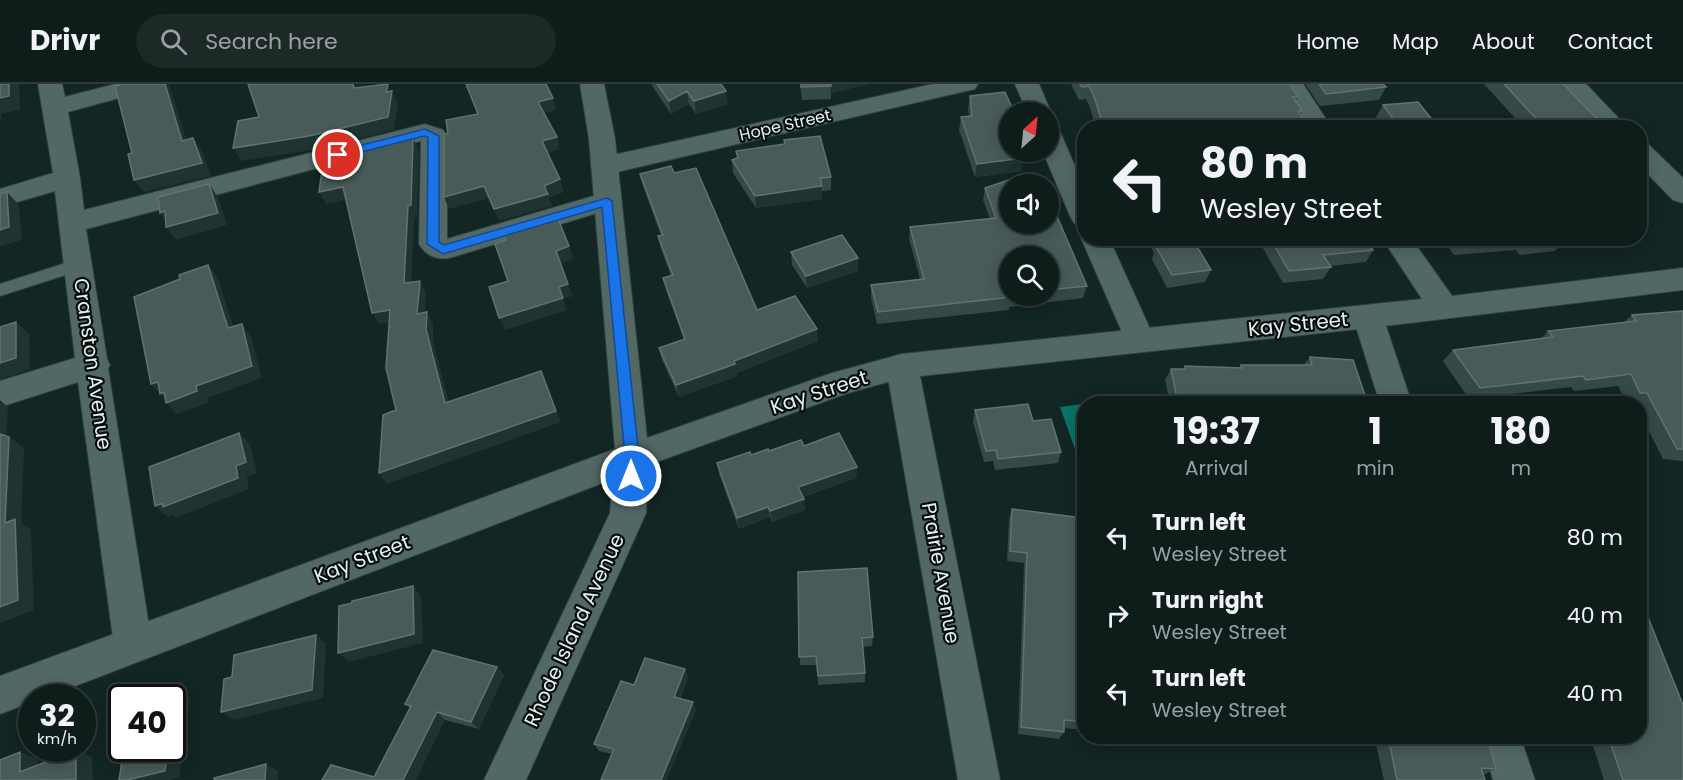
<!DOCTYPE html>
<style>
body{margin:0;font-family:Poppins,sans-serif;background:#1c2927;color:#f1f3f6;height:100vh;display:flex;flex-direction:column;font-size:22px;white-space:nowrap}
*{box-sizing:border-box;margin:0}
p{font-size:20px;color:#9ba1a2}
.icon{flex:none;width:33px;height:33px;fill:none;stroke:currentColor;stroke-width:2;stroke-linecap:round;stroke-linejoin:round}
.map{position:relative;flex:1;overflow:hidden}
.sheet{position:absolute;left:1077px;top:312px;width:570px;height:348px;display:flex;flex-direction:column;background:#0e1c1a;border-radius:24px;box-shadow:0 3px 15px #0003,0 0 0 2px #2e3a39}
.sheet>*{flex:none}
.guide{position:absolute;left:1077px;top:36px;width:570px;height:126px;border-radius:24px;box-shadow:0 3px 15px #0003,0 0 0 2px #2e3a39;background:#0e1c1a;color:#f1f3f6;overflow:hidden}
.needle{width:39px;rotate:27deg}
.buttons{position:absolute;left:999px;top:18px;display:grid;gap:12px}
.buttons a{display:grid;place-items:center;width:60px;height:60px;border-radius:50%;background:#0e1c1a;box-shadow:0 3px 15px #0003,0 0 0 2px #2e3a39;font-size:30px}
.speed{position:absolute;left:18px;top:600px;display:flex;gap:12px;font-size:30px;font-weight:700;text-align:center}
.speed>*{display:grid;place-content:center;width:78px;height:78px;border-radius:50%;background:#0e1c1a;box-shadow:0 3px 15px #0003,0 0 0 2px #2e3a39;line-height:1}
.speed small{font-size:15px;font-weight:400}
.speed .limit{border:3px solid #111;border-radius:9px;background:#fff;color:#111}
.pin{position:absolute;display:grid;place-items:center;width:51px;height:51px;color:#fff;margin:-26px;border:3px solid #fff;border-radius:50%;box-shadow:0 2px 6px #0007}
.me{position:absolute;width:66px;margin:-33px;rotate:0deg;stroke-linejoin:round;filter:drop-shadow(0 0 4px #0008)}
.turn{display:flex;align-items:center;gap:21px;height:126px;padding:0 24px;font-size:27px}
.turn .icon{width:78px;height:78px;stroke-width:2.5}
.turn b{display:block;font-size:42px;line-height:51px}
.eta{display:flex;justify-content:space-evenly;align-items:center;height:102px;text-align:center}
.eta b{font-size:36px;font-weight:700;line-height:42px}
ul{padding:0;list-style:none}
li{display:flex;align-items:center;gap:18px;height:78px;padding:0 24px}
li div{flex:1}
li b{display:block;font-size:22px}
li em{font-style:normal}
header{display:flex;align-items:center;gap:36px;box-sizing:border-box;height:84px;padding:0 30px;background:#0e1c1a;border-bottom:2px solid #2e3a39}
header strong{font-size:28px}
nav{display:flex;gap:33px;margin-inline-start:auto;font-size:21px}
.search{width:420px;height:54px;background:#1c2927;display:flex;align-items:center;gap:15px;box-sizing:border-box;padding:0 21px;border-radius:33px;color:#9ba1a2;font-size:22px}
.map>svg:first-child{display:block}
.water{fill:#0a736a}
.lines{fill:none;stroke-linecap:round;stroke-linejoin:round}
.lane-casing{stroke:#32413f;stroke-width:2}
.street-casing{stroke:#32413f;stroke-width:2}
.secondary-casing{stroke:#32413f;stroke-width:2}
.lane{fill:#526865;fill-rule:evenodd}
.street{fill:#526865;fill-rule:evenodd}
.secondary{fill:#526865;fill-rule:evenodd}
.wall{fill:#354946;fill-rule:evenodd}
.shaded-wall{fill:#1f3330}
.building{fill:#485b58;stroke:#617270;stroke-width:1.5}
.route{fill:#1a73e8;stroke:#114b97;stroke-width:1.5}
.labels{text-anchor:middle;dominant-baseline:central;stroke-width:4.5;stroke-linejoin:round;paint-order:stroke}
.far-street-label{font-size:16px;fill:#e5f1ef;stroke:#050d0c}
.street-label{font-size:20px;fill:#e5f1ef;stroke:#050d0c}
</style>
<header>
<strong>Drivr</strong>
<div class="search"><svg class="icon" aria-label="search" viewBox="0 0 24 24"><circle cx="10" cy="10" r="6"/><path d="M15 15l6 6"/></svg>Search here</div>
<nav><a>Home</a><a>Map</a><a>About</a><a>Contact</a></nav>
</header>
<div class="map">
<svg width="1683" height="696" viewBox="0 0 1683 696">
<rect width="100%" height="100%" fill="#122623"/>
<path class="water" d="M1084 320V370L1077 371 1060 323Z"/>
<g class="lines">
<defs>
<path id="lane" d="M78 175 84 177 87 181 84 185 0 212V200Z"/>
<path id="street" d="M38 0H62L65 13 115 0H155L152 5 68 28 80 94 84 126 425 40 443 46 447 52V155L607 108 617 111 621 117 617 123 453 173C439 177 427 173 419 160L421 57 86 145 107 275 110 281 108 284 152 561 147 574 133 579 119 574 114 561 78 298 0 323V297L75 274 55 107 0 123V105L53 89Z
M933 0H978L975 5 966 7 604 91 595 88 591 82 595 76 604 73Z
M1015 0H1039L1051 28 1048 32V28H1027Z
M1560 0H1586L1628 44H1601Z
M1048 42 1057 44 1061 50 1084 103V141L1074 139 1070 132 1043 68H1048Z
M1640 59 1649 61 1683 94V119L1673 116 1640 82Z
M1084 148V154H1109L1155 256 1151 264 1140 268 1129 264 1081 154Z
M1368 222 1379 225 1383 233 1412 320H1380L1353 233 1357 225Z
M902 270 913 273 918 282 1000 696H958L886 282 891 273Z
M1480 652H1520L1535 696H1493Z"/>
<path id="secondary" d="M580 0H604L615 55 647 354 832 289 902 270 1422 215 1382 154H1411L1452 212 1683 184V206L1368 244 902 294 848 309 648 381 646 429 526 696H484L610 429 613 395 44 614H32V618L0 630V592L615 365 589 55Z
M1279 0H1303L1332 44H1307Z"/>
</defs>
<use href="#lane" class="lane-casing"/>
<use href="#street" class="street-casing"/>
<use href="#secondary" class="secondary-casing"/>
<use href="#lane" class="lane"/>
<use href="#street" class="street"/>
<use href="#secondary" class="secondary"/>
</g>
<path class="wall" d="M651 0H721L728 20 696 30 689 20 671 30Z
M800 0H869L831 9V15L802 16Z
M1071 0H1290L1298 13 1296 17 1302 27 1301 30 1309 44H1096L1090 24 1086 15 1079 16Z
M1305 0H1383L1386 3 1379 16 1320 22Z
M1484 0H1563L1606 44H1524Z
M970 12 1010 28V68L1023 74 1021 87 975 93 959 46 961 33 969 32 968 25Z
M1383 21 1439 44H1383L1376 33Z
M784 56 831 93V106L822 107V115L756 124 733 89 732 76 737 75 736 67 784 60Z
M674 89 757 226 818 257 737 289V292L679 313 662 276 659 264 684 256 666 206 663 194 671 192 661 165 658 152H661L643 102 640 90Z
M1010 100 1087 202 1083 214 1009 223V226L877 240 871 213V201L920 195 909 155 910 143 990 135 983 116 985 104ZM1048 172V212H1010Z
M1148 154H1192L1211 186 1205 198 1167 204 1152 175 1154 169 1147 156Z
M1257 154H1366L1373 166 1366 178 1330 182 1331 183 1323 195 1283 199Z
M1442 154 1566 155 1555 167 1520 171 1516 166 1454 171Z
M791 168 858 187 807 204 792 181Z
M1683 227V377L1663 375 1640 330V320H1627L1618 302 1574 307 1571 303 1469 315 1443 277 1453 266 1541 255 1548 247 1624 238 1632 231Z
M1310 273 1368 320H1170L1165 296 1171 285H1184L1185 282 1239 284 1241 281H1304Z
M975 326 1033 337 1061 368 1058 379 995 386 993 377 984 378 973 338Z
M804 362 857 383 856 394 803 413 805 426 772 438 770 433 739 445 719 390 717 379 751 371Z
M1012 425 1084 473V646L1064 644V648L1059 655 1018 650 1024 479 1007 477 1009 435Z
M798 488 873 553 872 562 863 563 865 589V598L818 601 817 581H800Z
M497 583 504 591 479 645 445 636 374 693 410 624 405 620Z
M685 585 688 593 680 615 696 626 612 670 599 667 594 660 634 601Z
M1374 652H1475L1496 685 1483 691 1485 696H1384Z
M1590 652H1640L1683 696H1604Z"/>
<path class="shaded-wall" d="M9 0H19L20 25 1 30 2 34 0 35V14Z
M165 0H169L191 70 182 57Z
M388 0 398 20 394 46 317 65 241 77 233 64 386 8Z
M830 0H869L831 9Z
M687 7 689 20 671 30 669 17Z
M726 7 728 20 696 30 694 17Z
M553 14 556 26 542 30 538 18Z
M557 53 560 65 546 70 542 57Z
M193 54 202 67 211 92 144 108 134 96Z
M413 54 419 67 417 133 414 134 411 211 404 199 408 122Z
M1023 74 1021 87 975 93 977 80Z
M560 95 564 108 549 114 552 122 499 137 494 125Z
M209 100 218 113 227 141 176 156 166 143Z
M484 102 489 114 449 125 444 113Z
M822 102V115L756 124 755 112Z
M343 103 350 115 326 120 319 108Z
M7 108 19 121 22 156 0 162V146Z
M165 127 170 142 160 129Z
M569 162 574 174 560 180 556 167Z
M858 174V187L807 204 806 192Z
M208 181 218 194 238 257 228 244Z
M420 197 426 209 424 242 417 230Z
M568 200 573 212 563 215 567 226 505 246 499 234 559 203Z
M390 226 397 238 380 240 372 229Z
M427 228 433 240V257L452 330 445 319 426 245Z
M16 238 29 250 30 285 0 296V279Z
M242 240 251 252 262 294 207 314 208 319 177 330 166 319 168 318 151 300 158 298 196 302Z
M817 245 818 257 737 289V292L679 313 676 301 734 277Z
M541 287 561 338 387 400 379 389Z
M0 316 8 323 6 358 0 354Z
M239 349 250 360 257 389 247 393 249 405 176 434 172 431 168 433 155 422 236 382Z
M9 353 24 364 21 439 31 445 34 526 0 539V523Z
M857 383 856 394 799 414 798 403Z
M804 415 805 426 772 438 770 427Z
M768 423 770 433 739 445 737 434Z
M413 502 421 512 423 559 349 578 338 569Z
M316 551 326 560 323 614 234 636 221 628Z
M497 583 504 591 479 645 471 638Z
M685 585 688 593 677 621 674 613Z
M176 606 190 614 179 694 170 696H127L168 664H172V632Z
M693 618 696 626 667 696H661Z
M437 628 445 636 416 696H403Z
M76 666 92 673 93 696H76Z
M20 668 38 675V694L20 688Z
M266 680 278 687V696H265Z"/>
<path class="building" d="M0 0H9V12L0 14Z
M123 0H165L182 57 193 54 202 79 134 96 128 70 132 69 115 2Z
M248 0H353L354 4 388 0 386 8 392 7 388 33 309 52 233 64 238 37 259 33Z
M466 0H546L553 14 538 18 557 53 542 57 560 95 544 102 548 110 494 125 484 102 444 113V50H448L446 36 478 30Z
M657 0H721L726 7 694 17 687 7 669 17Z
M801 0H831V2L801 3Z
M1080 0H1290L1298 13H1293L1302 27H1298L1309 44H1104L1094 12 1089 2 1082 3Z
M1319 0H1383L1386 3 1326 10Z
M1504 0H1563L1606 44H1545Z
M1005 8 1014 28H1010V34H1007L1010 40V68H1021L1023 74 977 80 961 33 972 32 970 12Z
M1418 18 1439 44H1400L1383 21Z
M820 52 831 93 820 94 822 102 755 112 732 76 738 74 736 67 785 60 784 56Z
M413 54 411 121 408 122 404 199 420 197 417 230 427 228 426 245 445 319 541 287 556 327 379 389 383 331 396 326 386 284 390 226 372 229 343 103 319 108 324 71 384 55 383 59Z
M671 82 674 89 696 84 757 226 795 212 817 245 734 277 735 280 676 301 659 264 685 255 663 194 673 191 658 152 663 151 640 90Z
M1029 89 1034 100H1010V140H1048V123H1053L1087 202 1048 206V172H1010V212H1011V213L878 228 871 201 924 195 910 143 996 134 985 104Z
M209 100 218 129 166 143 165 127 160 129 158 113Z
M7 108 9 143 0 146V110Z
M556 130 569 162 556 167 568 200 559 203 563 214 499 234 489 203 508 197 495 160 506 156 502 146Z
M842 151 858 174 806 192 791 168Z
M1158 154H1192L1211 186 1172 191 1156 163 1162 162Z
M1270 154H1366L1373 166 1323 171 1331 183 1289 187Z
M1460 154H1517L1463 159Z
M1527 154H1566V155L1530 159Z
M208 181 228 244 242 240 252 282 196 302 197 307 166 319 164 308 160 310 158 298 151 300 134 213 180 195 179 191Z
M1683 227V365H1677L1647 309H1640L1631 290 1586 296 1583 292 1480 304 1453 266 1553 253 1548 247 1636 237 1632 231Z
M16 238V274L0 279V243Z
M1310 273 1353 276 1368 320H1178L1171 285H1185V282L1242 284 1241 281H1312Z
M1028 320 1033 337 1051 335 1061 368 998 375 996 366 986 367 975 326Z
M239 349 246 378 236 382 238 394 163 423V419L155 422 149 383Z
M839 349 857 383 798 403 804 415 770 427 768 423 737 434 717 379 750 368 751 371 768 365 769 367 801 356 804 362Z
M0 350 9 353 5 439 15 435 18 516 0 523Z
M1012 425 1083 434 1084 473V638L1064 636V648L1021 643 1027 469 1010 467Z
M867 484 873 553 862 554 865 589 818 592 816 572 799 573 798 488Z
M413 502 414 550 338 569 339 522 352 519V517Z
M1640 513 1683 621V696H1623L1608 652H1640Z
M316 551 312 606 221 628 224 595 232 593 234 571Z
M433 566 497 583 471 638 437 628 403 696H322L331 681 374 693 411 622 405 620Z
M645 574 685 585 674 613 693 618 661 696H601L614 665 594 660 621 597 634 601Z
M176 606 172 632V614H144Z
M1388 652H1475L1487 653 1496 685 1481 684 1485 696H1397Z
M124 664H168L165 687 127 696H119Z
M76 666V696H0V676L20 668V688Z
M266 680 265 696H214V694Z"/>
<path class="route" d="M425 45 439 52V158L444 161 607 114 612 117 639 373 636 396H626L624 392 625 373 602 123 443 170 427 160 428 53 424 52 338 74 332 71 334 68Z"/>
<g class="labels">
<g class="far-street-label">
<text transform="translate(785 41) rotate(-13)">Hope Street</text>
</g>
<g class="street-label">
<text transform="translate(1298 240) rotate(-6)">Kay Street</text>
<text transform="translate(93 280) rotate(82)">Cranston Avenue</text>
<text transform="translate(819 308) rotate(-18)">Kay Street</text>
<text transform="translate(362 475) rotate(-21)">Kay Street</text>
<text transform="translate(941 489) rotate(80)">Prairie Avenue</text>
<text transform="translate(574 546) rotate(-65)">Rhode Island Avenue</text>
</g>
</g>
</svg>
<div class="buttons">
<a><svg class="needle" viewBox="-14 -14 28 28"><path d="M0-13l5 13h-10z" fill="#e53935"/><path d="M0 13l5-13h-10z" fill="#9ba1a2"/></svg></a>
<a><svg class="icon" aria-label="sound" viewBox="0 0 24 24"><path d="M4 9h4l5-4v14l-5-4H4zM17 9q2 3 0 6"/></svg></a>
<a><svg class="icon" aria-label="search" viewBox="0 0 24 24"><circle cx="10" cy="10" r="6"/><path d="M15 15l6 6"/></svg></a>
</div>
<div class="speed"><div>32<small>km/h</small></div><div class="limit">40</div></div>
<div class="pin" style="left:338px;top:71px;background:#d93025"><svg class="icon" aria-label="arrive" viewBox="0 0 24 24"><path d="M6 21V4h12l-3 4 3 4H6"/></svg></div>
<svg class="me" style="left:631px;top:392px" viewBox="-20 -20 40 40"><circle r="17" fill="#1a73e8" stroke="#fff" stroke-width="3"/><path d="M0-11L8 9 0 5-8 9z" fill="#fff"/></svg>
<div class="guide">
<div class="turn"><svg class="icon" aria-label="left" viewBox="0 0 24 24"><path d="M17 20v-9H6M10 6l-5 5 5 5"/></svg><div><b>80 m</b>Wesley Street</div></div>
</div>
<section class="sheet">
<div class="eta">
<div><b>19:37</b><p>Arrival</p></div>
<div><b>1</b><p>min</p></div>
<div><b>180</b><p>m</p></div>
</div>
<ul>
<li><svg class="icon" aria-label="left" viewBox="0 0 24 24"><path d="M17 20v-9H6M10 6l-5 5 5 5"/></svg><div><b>Turn left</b><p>Wesley Street</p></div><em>80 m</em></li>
<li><svg class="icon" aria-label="right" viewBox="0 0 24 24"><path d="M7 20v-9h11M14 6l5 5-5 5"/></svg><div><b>Turn right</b><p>Wesley Street</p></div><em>40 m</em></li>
<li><svg class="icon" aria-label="left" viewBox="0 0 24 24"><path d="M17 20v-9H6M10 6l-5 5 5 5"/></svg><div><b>Turn left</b><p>Wesley Street</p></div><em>40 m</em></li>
</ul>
</section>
</div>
